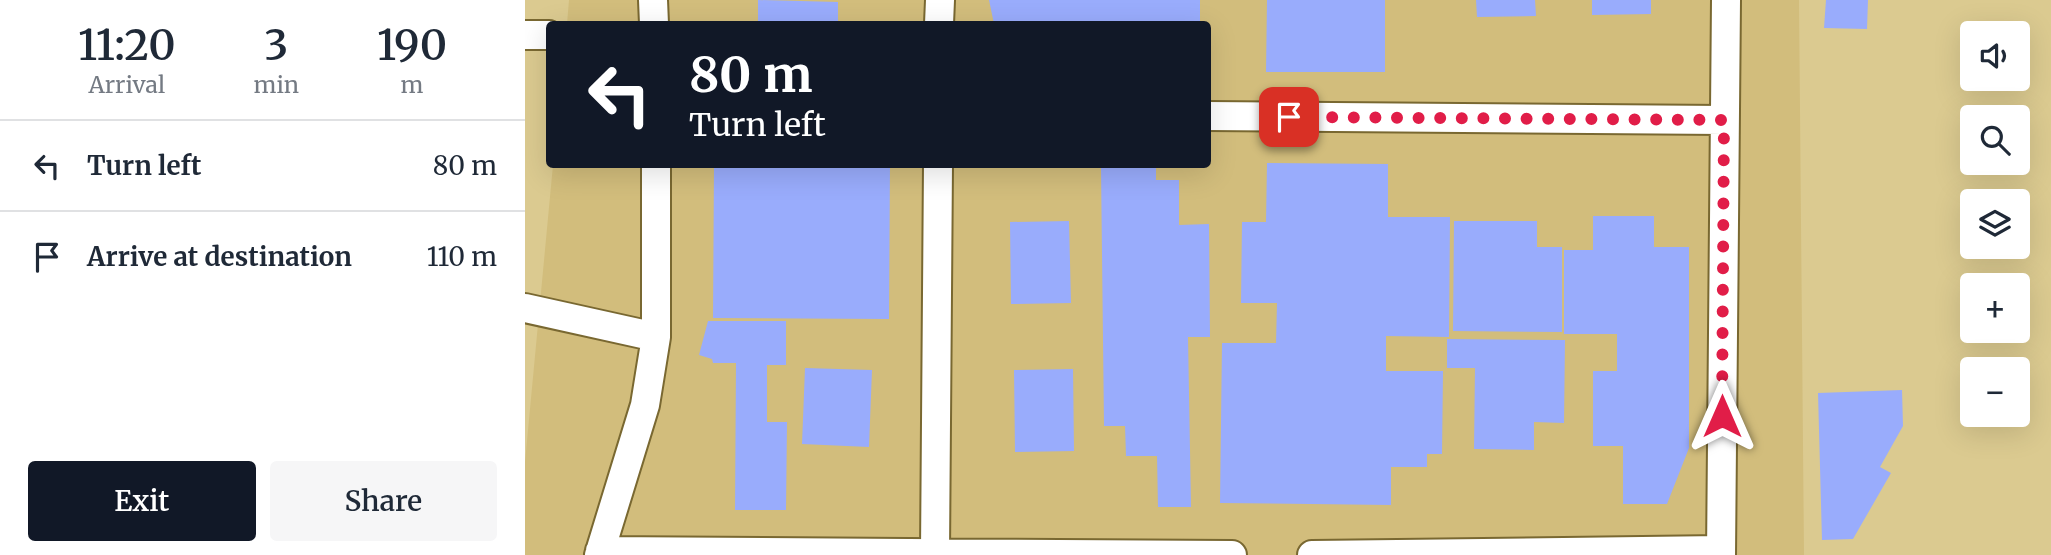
<!DOCTYPE html>
<meta charset="utf-8">
<style>
body{margin:0;font-family:Merriweather,serif;background:#f6f6f7;color:#1f2937;height:100vh;display:flex;flex-direction:column;font-size:26px;white-space:nowrap}
*{box-sizing:border-box;margin:0}
p{font-size:23px;color:#747a83}
.icon{flex:none;width:38px;height:38px;fill:none;stroke:currentColor;stroke-width:2;stroke-linecap:round;stroke-linejoin:round}
.map{position:relative;flex:1;overflow:hidden}
.details{display:flex;flex-direction:column;background:#fff;width:525px}
.details>*{flex:none}
.guide{position:absolute;left:21px;top:21px;width:665px;height:147px;border-radius:7px;box-shadow:0 7px 28px #0002;background:#111827;color:#fff;overflow:hidden}
.fabs{position:absolute;left:1435px;top:21px;display:grid;gap:14px}
.fabs a{display:grid;place-items:center;width:70px;height:70px;border-radius:7px;background:#fff;box-shadow:0 7px 28px #0002;font-size:35px}
.pin{position:absolute;display:grid;place-items:center;width:60px;height:60px;color:#fff;margin:-30px;border-radius:14px;box-shadow:0 4px 10px #0006}
.me{position:absolute;width:77px;margin:-38px;rotate:0deg;stroke-linejoin:round;filter:drop-shadow(0 0 5px #0008)}
.turn{display:flex;align-items:center;gap:24px;height:147px;padding:0 28px;font-size:32px}
.turn .icon{width:91px;height:91px;stroke-width:2.5}
.turn b{display:block;font-size:49px;line-height:60px}
.eta{display:flex;justify-content:space-evenly;align-items:center;height:119px;text-align:center}
.eta b{font-size:42px;font-weight:600;line-height:49px}
.primary-button{display:flex;gap:14px;margin-top:auto;padding:14px 28px}
.primary-button a{flex:1;height:80px;border-radius:7px;background:#111827;color:#fff;font-size:28px;font-weight:600;line-height:80px;text-align:center}
.primary-button a+a{background:#f6f6f7;color:#1f2937}
ul{padding:0;list-style:none}
li{display:flex;align-items:center;gap:21px;height:91px;padding:0 28px;border-top:2px solid #e0e1e3}
li div{flex:1}
li b{display:block;font-size:26px}
li em{font-style:normal}
main{display:flex;flex:1;min-height:0}
.map>svg:first-child{display:block}
.built{fill:#d2bd7c}
.building{fill:#99acfc}
.lines{fill:none;stroke-linecap:round;stroke-linejoin:round}
.minor-casing{stroke:#796831;stroke-width:32}
.minor{stroke:#fff;stroke-width:28}
.route{stroke:#e11d48;stroke-width:12;stroke-dasharray:0 21.6}
</style>
<main>
<section class="details">
<div class="eta">
<div><b>11:20</b><p>Arrival</p></div>
<div><b>3</b><p>min</p></div>
<div><b>190</b><p>m</p></div>
</div>
<ul>
<li><svg class="icon" aria-label="left" viewBox="0 0 24 24"><path d="M17 20v-9H6M10 6l-5 5 5 5"/></svg><div><b>Turn left</b></div><em>80 m</em></li>
<li><svg class="icon" aria-label="arrive" viewBox="0 0 24 24"><path d="M6 21V4h12l-3 4 3 4H6"/></svg><div><b>Arrive at destination</b></div><em>110 m</em></li>
</ul>
<div class="primary-button"><a>Exit</a><a>Share</a></div>
</section>
<div class="map">
<svg width="1526" height="555" viewBox="0 0 1526 555">
<rect width="100%" height="100%" fill="#dbca90"/>
<path class="built" d="M44 0H1274L1279 555H0V462L28 165 682 164V24H42Z"/>
<path class="building" d="M233 0 313 2V24H233Z
M464 0H675V24H469Z
M742 0H860V72H741Z
M951 0H1010L1011 16 952 17Z
M1067 0H1126V14L1067 15Z
M1301 0H1343L1342 29 1299 28Z
M742 163 863 164V217H925L924 337 861 336V371H918L917 454H902V467H866V505L695 503 697 343H751L752 303H716L717 222H741Z
M189 164H365L364 319 188 318Z
M576 168H631V180H654V225L684 224 685 337H663L666 507H633L632 456H601L600 426H579Z
M1068 216H1129V247H1164V448L1142 504H1098V446H1068V371H1092V334H1039V250H1068Z
M544 221 546 303 486 304 485 222Z
M929 221H1012V247H1037V332L928 331Z
M183 321H261V365H242V422H262L261 510H210L211 363H188L187 359 174 355Z
M922 339 1040 340 1039 423 1009 422V450L949 449 950 368H922Z
M280 368 347 370 344 447 277 444Z
M548 369 549 451 490 452 489 370Z
M1377 390 1378 426 1355 467 1366 473 1328 539 1297 540 1293 393Z"/>
<g class="lines">
<defs>
<path id="minor" d="M128 0 129 24
M414 24 415 0
M0 35H24
M682 116 1199 120
M0 308 131 337
M75 551 707 555
M410 552 413 164
M74 555 120 405 131 337V164
M787 555 1196 550
M1196 555 1201 0"/>
</defs>
<use href="#minor" class="minor-casing"/>
<use href="#minor" class="minor"/>
</g>
<g class="lines">
<path class="route" d="M764 117 1199 120 1197 416"/>
</g>
</svg>
<div class="fabs">
<a><svg class="icon" aria-label="sound" viewBox="0 0 24 24"><path d="M4 9h4l5-4v14l-5-4H4zM17 9q2 3 0 6"/></svg></a>
<a><svg class="icon" aria-label="search" viewBox="0 0 24 24"><circle cx="10" cy="10" r="6"/><path d="M15 15l6 6"/></svg></a>
<a><svg class="icon" aria-label="layers" viewBox="0 0 24 24"><path d="M12 4l9 5-9 5-9-5zM3 14l9 5 9-5"/></svg></a>
<a>+</a>
<a>−</a>
</div>
<div class="pin" style="left:764px;top:117px;background:#d93025"><svg class="icon" aria-label="arrive" viewBox="0 0 24 24"><path d="M6 21V4h12l-3 4 3 4H6"/></svg></div>
<svg class="me" style="left:1197px;top:416px" viewBox="-20 -20 40 40"><path d="M0-17L14 15 0 8-14 15z" fill="#e11d48" stroke="#fff" stroke-width="4"/></svg>
<div class="guide">
<div class="turn"><svg class="icon" aria-label="left" viewBox="0 0 24 24"><path d="M17 20v-9H6M10 6l-5 5 5 5"/></svg><div><b>80 m</b>Turn left</div></div>
</div>
</div>
</main>
